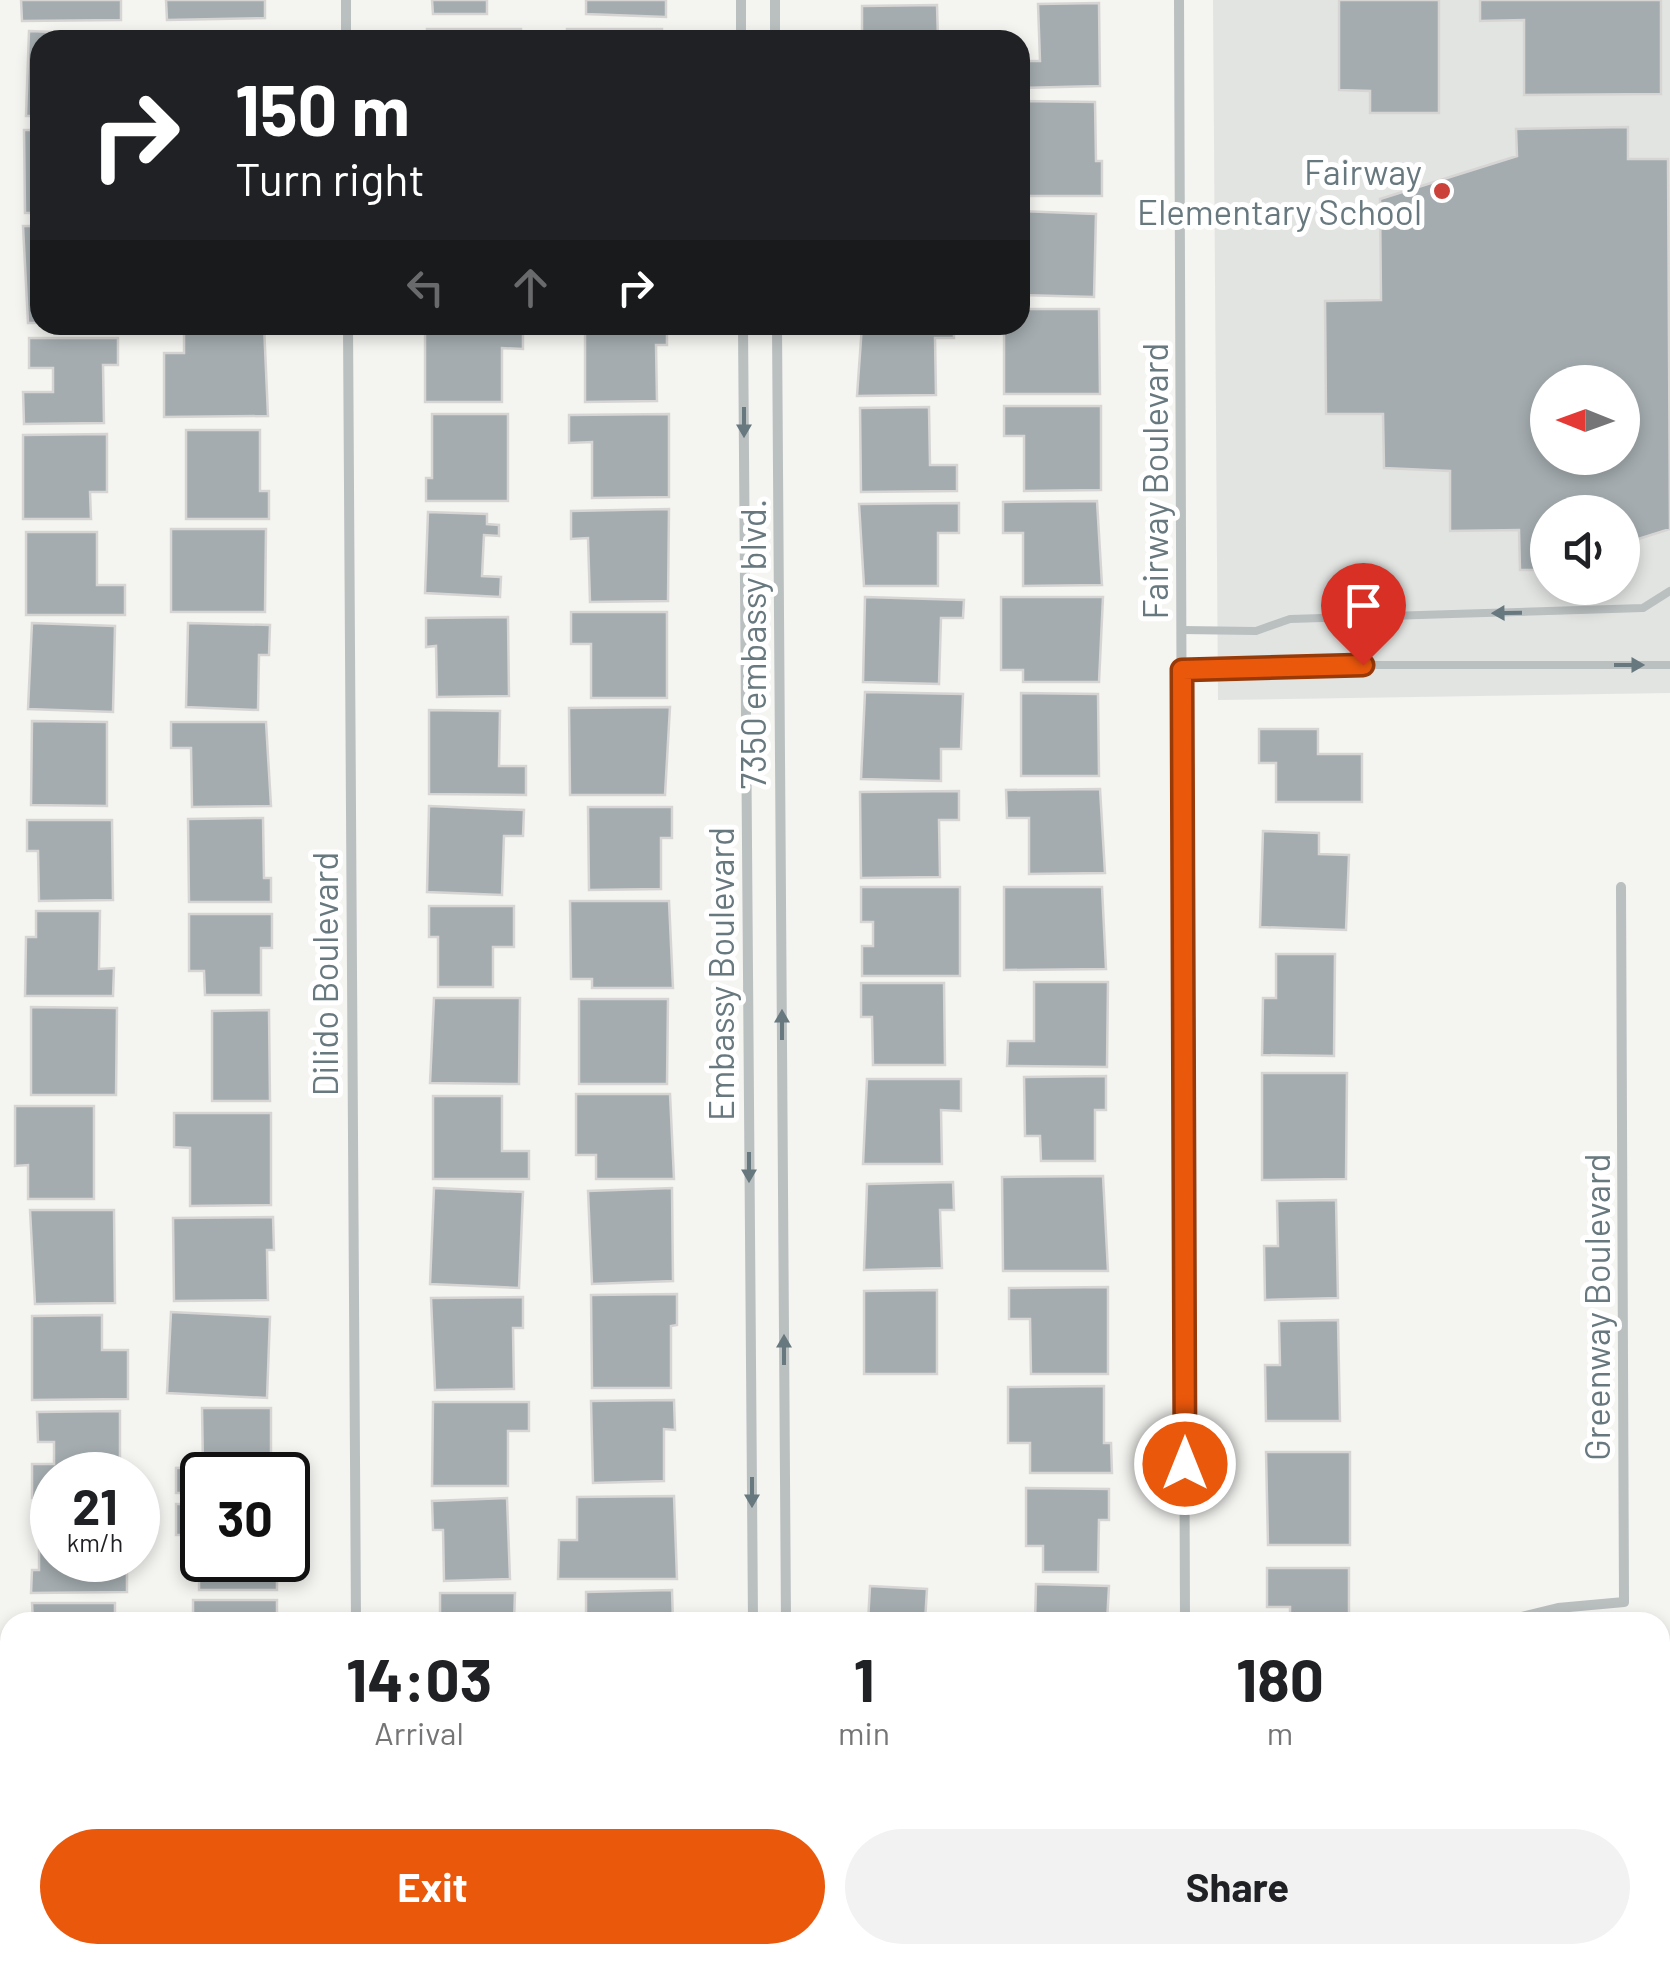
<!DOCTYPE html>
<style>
body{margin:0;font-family:Barlow,sans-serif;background:#f2f2f2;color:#202124;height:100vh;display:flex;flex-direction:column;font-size:38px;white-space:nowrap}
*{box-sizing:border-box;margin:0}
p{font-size:32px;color:#757577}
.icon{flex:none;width:55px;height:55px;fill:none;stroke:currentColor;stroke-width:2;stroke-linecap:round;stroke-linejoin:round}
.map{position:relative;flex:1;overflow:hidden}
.panel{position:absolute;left:0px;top:1612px;width:1670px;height:352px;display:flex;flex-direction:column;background:#fff;border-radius:30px 30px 0 0;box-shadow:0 5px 15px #0003}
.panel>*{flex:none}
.guide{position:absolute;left:30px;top:30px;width:1000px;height:305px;border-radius:30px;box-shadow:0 5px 15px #0003;background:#202124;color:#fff;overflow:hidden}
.needle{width:65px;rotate:271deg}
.tools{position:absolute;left:1530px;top:365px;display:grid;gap:20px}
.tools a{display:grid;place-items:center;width:110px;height:110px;border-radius:50%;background:#fff;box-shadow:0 5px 15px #0003;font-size:50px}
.speed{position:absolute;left:30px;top:1452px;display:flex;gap:20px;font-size:50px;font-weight:700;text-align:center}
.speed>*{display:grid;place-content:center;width:130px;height:130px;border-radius:50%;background:#fff;box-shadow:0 5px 15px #0003;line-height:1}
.speed small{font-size:25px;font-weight:400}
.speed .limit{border:5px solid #111;border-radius:15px;background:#fff;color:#111}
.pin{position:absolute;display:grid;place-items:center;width:85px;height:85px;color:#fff;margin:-102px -42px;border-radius:50% 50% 50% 0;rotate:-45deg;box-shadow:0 0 10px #0007}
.pin .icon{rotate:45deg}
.me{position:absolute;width:110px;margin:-55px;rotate:0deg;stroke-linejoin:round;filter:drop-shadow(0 0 8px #0008)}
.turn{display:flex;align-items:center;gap:35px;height:210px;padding:0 40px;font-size:45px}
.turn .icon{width:130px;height:130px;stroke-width:2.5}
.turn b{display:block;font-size:70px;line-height:85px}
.lanes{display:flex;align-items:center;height:95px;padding:0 40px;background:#0003;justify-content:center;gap:50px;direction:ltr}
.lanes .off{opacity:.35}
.eta{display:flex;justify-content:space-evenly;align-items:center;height:170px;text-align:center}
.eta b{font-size:60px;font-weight:700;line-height:70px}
.primary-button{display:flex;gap:20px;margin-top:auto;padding:20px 40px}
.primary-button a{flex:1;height:115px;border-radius:60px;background:#ea580c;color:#fff;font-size:40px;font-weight:700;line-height:115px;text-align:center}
.primary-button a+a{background:#f2f2f2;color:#202124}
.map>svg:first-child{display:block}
.built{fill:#e2e4e2;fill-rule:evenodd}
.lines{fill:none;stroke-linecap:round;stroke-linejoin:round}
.canal{stroke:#b3c0c1;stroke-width:38}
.building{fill:#a4acaf;stroke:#d6d5d4;stroke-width:2.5;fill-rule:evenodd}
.primary-casing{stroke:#aeb3b5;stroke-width:52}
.service{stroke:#babfc0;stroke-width:8}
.minor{stroke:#babfc0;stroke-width:10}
.primary{stroke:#fff;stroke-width:50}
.oneway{fill:#67787e}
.route-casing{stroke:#983908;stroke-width:25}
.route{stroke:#ea580c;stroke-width:18}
.poi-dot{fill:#cb423a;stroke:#fff;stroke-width:4}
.labels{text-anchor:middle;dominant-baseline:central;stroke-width:10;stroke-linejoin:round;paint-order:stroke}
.poi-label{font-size:35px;fill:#67787e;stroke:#fff;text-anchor:end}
.street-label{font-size:35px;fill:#67787e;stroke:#fff}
</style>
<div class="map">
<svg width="1670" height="1963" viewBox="0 0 1670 1963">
<rect width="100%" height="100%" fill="#f4f4f1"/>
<path class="built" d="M1213 0H1670V693L1218 700ZM1548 382H1622V458H1548ZM1548 512H1622V588H1548Z"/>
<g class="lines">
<path class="canal" d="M1660 1832H1670
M0 1856H10"/>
</g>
<path class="building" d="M21 0H121V20L22 21Z
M166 0H265V18L167 20Z
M432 0H487V14H433Z
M586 0H666V17L586 14Z
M1339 0H1439V113H1370V91L1339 90Z
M1480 0H1661V94L1524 95V20L1480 21Z
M1099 3 1100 86 1020 88V61H1040L1038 4Z
M937 5 938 40H862V6Z
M427 29H521V40H427Z
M567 29H662V40H567Z
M29 31 105 34V40H40V116H26Z
M259 32V40H183V33Z
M1020 101 1095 102 1096 161H1102V196H1020Z
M1628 127V159H1668L1670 529 1632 541V569H1622V512H1548V570H1520L1519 530 1450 531V471L1384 468 1383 414H1326L1325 301 1381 300 1380 199 1517 156 1516 129ZM1548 382H1622V458H1548Z
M24 130H40V213H25Z
M1020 211 1096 214 1094 297 1020 295Z
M23 226H40V323H28Z
M1020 309H1099L1100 394H1004V325H1020Z
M184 325H264L268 416 164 417V353H184Z
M425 325H523V349L502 348V402H425Z
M585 325H667V345H656L657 401 585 402Z
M862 325H954V338H935L936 395 857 396Z
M29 338H118V365H103L104 423 24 424 23 392H53V368H29Z
M1004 406H1101V490L1024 491V436H1004Z
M929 407 930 465H957V491L861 492 860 408Z
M432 414H508V501H426V478H432Z
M669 414V497L592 498V442L569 443V415Z
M186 430H260V491H269V519H186Z
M107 434V492H90L91 519H23V435Z
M1097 501 1102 585 1023 586V533H1003V502Z
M959 503V533H938V586H864L859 504Z
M669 509 668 601 590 602 588 538 571 539V511Z
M428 512 487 514V524L499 525V536L484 535 482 576 501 577 500 597 425 593Z
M171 529H266L265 612H171Z
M26 532H97V585H125V615H26Z
M865 597 964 600 963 618H941L939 684 863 682Z
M1001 597H1103L1099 682H1023V670H1001Z
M571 612H667V698H591V644H571Z
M508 617 509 696 437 697 436 646 426 647V618Z
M32 623 115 626 113 712 28 709Z
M188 623 270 625 269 655H259L258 710 186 707Z
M865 692 963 694 961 749H941V781L861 779Z
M1021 693 1098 694 1099 776H1021Z
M670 707 665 795H570L569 708Z
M429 710 500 711 499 766H526V795L429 794Z
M32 721 107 722V806L31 805Z
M171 722H266L271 806 192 807 191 748H171Z
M1259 729H1318V754H1362V802H1276V763H1259Z
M1100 789 1105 873 1029 874V818H1007L1006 790Z
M959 791V820H939L940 877 861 878 860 792Z
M429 806 524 810 523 836H504L502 895 427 892Z
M588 807H672V838H661V889L589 890Z
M263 818 264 878H271V902H189L188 819Z
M27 820H112L113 900 39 901 38 851H27Z
M1263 831 1319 833V854L1349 855 1346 930 1260 927Z
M861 887H960V976H862V946H873V922H861Z
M1004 887H1102L1106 969 1004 970Z
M570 901H669L673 988H592V979H571Z
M429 906H514V947H493V987H438V937H429Z
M36 911H100L99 969 114 968 113 996H25L26 937H36Z
M189 914H272V948H261V995H205L204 971H189Z
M1276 954H1335L1334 1056 1262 1055 1263 998H1276Z
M1034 982H1108L1107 1067 1007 1066 1008 1041H1034Z
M861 983H944L945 1065H873L872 1017H861Z
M434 998H520L519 1084 430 1083Z
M579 999H668L667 1084H579Z
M31 1007 117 1008 116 1095H31Z
M269 1010 270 1101H212V1011Z
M1262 1073H1347L1346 1179 1262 1180Z
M1106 1076V1110H1095V1161H1041L1040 1136H1025L1024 1077Z
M867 1079H961V1111L941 1110 942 1164H863Z
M576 1094H670L674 1179H596V1155H576Z
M433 1096H502V1151H529V1179H433Z
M15 1106H94V1199H28V1165L15 1166Z
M174 1113H271V1205L190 1206V1148L174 1147Z
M1103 1176 1108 1271H1003L1002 1177Z
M953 1182 954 1210H940L942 1268 864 1270 867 1184Z
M434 1188 523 1192 519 1288 430 1284Z
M672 1188 673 1281 592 1284 588 1191Z
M1336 1200 1338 1298 1265 1300 1264 1246H1278L1277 1201Z
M30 1210H114L115 1303 35 1304Z
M273 1217 274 1250H267L268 1300 174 1301 173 1218Z
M1108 1287V1374H1031L1030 1319H1009V1288Z
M937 1290V1374H864V1291Z
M677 1294V1325L671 1326V1388H592L591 1295Z
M523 1297V1328H513L514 1389 435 1390 431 1298Z
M171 1312 270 1317 267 1398 167 1393Z
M102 1315V1350H128V1399L32 1400V1316Z
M1338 1320 1340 1421H1266L1265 1365H1280L1279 1321Z
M1104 1386V1443H1111L1112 1473H1030V1443H1008V1387Z
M674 1400 675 1430 664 1429V1481L593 1483 591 1401Z
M433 1402H529V1431H508V1486H432Z
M202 1408H271V1475H202V1493H176V1468L203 1467Z
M120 1411V1475H52V1498H32V1464H54V1442H38L37 1412Z
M1266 1452H1350V1545H1268Z
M1026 1488 1109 1489V1520H1099L1098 1572H1043V1546H1026Z
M674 1496 677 1579H558L559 1540H577V1497Z
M507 1498 510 1579 444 1581 443 1530H433L432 1501Z
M176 1504H202V1560L277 1562V1590H199V1535H176Z
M39 1509H52V1560H127V1592L31 1593 32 1570H39Z
M1267 1568H1349V1622H1290V1607H1267Z
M1036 1584 1109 1586 1107 1622H1035Z
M870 1586 927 1589 925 1622H868Z
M672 1590 673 1622H586V1592Z
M440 1593H515L514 1622H440Z
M193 1600H277V1622H193Z
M32 1603H115V1622H33Z"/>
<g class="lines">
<defs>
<path id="primary" d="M1660 1934H1670
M125 1963 680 1955"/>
</defs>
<use href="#primary" class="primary-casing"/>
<path class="service" d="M1182 630 1256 631 1290 619 1643 608 1670 591
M1182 670 1248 665H1670"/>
<path class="minor" d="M346 0V40
M741 0V40
M775 0V40
M1179 0 1185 1622
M348 325 356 1622
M743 325 753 1622
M777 325 786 1622
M1501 1622 1558 1608 1624 1602 1621 887
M1660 1707 1670 1702
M0 1744H10"/>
<use href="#primary" class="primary"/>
</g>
<defs><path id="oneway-solid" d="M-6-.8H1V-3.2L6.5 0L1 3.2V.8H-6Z" transform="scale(2.5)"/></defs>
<g class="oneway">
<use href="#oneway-solid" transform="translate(744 422) rotate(90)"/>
<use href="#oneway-solid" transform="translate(1507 613) rotate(179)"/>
<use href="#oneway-solid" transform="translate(1629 665)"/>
<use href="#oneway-solid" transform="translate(782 1025) rotate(-90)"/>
<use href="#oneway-solid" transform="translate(749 1167) rotate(90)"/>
<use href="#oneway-solid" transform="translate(784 1350) rotate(-90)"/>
<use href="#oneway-solid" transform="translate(752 1492) rotate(90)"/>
</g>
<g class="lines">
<defs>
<path id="route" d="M1185 1464 1182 670 1363 665"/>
</defs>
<use href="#route" class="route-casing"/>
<use href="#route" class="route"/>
</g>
<circle class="poi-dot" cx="1442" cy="191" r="10"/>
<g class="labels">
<g class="poi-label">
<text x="1422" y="171">Fairway<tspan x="1422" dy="40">Elementary School</tspan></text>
</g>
<g class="street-label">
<text transform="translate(1154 481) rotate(-90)">Fairway Boulevard</text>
<text transform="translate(752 644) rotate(-90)">7350 embassy blvd.</text>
<text transform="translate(324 974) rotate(-90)">Dilido Boulevard</text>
<text transform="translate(720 974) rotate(-90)">Embassy Boulevard</text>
<text transform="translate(1596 1307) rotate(-90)">Greenway Boulevard</text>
</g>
</g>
</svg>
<div class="tools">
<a><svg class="needle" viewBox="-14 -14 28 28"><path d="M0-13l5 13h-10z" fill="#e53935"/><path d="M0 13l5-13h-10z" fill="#757577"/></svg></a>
<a><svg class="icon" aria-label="sound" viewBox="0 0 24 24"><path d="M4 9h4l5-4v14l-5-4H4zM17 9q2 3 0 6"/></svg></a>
</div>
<div class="speed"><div>21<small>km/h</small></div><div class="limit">30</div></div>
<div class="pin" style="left:1363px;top:665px;background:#d93025"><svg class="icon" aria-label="arrive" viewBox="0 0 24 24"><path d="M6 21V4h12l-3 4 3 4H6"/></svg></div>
<svg class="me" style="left:1185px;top:1464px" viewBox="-20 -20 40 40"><circle r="17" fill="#ea580c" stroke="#fff" stroke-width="3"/><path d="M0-11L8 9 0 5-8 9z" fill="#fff"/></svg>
<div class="guide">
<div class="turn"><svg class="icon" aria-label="right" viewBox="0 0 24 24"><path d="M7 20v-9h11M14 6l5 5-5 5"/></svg><div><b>150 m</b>Turn right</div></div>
<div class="lanes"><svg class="icon off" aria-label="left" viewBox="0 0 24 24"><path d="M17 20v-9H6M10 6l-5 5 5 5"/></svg><svg class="icon off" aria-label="ahead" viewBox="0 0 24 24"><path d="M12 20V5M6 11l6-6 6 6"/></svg><svg class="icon" aria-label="right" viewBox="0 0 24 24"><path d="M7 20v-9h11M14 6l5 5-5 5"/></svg></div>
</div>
<section class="panel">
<div class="eta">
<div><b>14:03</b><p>Arrival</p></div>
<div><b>1</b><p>min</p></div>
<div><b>180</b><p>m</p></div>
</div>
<div class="primary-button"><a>Exit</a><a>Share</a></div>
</section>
</div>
